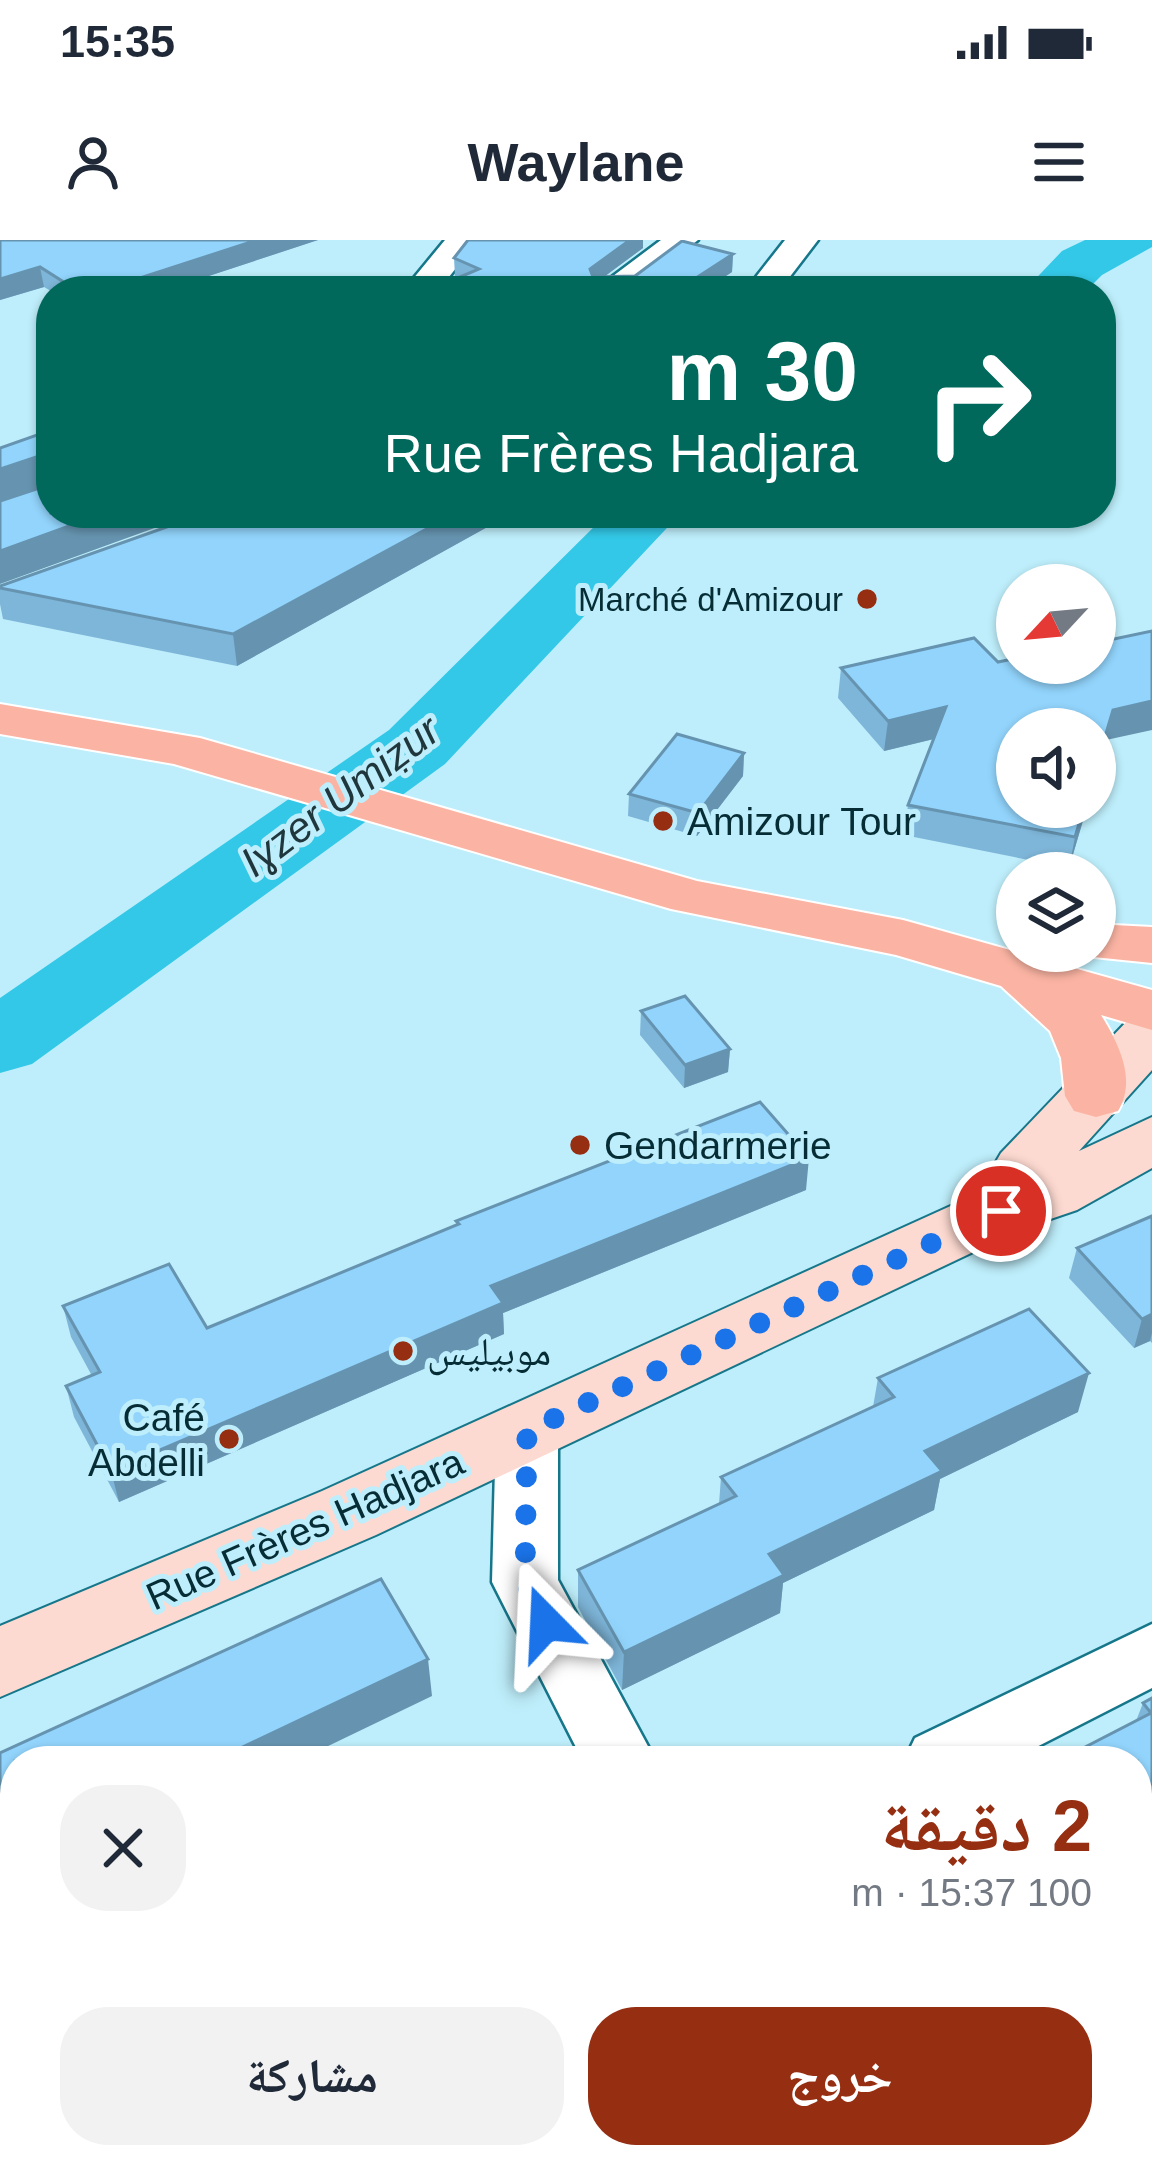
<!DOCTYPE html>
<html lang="ar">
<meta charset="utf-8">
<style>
body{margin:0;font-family:Helvetica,"Noto Naskh Arabic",sans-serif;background:#f2f2f3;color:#1f2937;direction:rtl;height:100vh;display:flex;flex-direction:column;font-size:45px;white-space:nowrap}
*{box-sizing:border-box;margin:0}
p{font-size:39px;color:#747a83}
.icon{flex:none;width:66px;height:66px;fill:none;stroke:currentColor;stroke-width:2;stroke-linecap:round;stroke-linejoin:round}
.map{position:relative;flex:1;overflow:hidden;direction:ltr}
.drawer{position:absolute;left:0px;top:1506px;width:1152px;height:423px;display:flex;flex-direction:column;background:#fff;border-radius:48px 48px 0 0;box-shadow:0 3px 9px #0004;direction:rtl}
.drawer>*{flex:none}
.banner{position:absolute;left:36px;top:36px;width:1080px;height:252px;border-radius:48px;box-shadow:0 3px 9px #0004;direction:rtl;background:#00695c;color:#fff;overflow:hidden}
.needle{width:78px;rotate:244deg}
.fabs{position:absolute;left:996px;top:324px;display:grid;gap:24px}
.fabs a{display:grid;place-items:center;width:120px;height:120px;border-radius:50%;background:#fff;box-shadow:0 3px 9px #0004;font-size:60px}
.pin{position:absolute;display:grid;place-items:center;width:102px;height:102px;color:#fff;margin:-51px;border:6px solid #fff;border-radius:50%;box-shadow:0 3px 12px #0007}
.me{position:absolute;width:132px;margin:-66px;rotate:339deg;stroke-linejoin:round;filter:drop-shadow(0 0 9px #0008)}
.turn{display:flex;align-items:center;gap:42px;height:252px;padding:0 60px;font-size:54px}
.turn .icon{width:156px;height:156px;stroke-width:2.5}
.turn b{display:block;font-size:84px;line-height:102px}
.round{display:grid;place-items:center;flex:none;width:126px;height:126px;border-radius:48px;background:#f2f2f3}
.overview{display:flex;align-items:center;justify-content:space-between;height:204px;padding:0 60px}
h1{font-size:72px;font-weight:800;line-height:90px;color:#962e12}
.button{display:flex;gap:24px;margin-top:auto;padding:24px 60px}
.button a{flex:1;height:138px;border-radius:48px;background:#962e12;color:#fff;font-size:48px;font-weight:800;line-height:138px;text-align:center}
.button a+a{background:#f2f2f3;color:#1f2937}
.status{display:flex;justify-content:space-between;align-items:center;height:84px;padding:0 60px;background:#fff;direction:ltr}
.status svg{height:33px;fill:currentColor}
header{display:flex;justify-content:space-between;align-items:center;height:156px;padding:0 60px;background:#fff;font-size:54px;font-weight:800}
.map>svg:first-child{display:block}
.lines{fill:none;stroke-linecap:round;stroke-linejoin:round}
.river{fill:#33c8e7;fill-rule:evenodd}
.street-casing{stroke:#16768a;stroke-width:5}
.secondary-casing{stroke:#16768a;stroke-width:4}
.primary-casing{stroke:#fff;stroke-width:4}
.street{fill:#fff;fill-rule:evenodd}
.secondary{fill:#fddad1;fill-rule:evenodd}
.primary{fill:#fbb4a3;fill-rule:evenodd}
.wall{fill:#7eb6d9}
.shaded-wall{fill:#6694b0}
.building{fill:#92d4fc;stroke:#6694b0;stroke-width:3}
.route{stroke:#1a73e8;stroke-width:21;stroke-dasharray:0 37.8}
.poi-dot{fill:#962e12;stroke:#beeefb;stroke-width:4.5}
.labels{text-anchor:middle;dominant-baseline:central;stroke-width:10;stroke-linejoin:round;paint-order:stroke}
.far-poi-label{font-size:33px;fill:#062d35;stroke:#beeefb;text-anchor:end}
.poi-label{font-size:39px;fill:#062d35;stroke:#beeefb;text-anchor:start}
.street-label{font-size:39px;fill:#062d35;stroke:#beeefb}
.water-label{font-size:42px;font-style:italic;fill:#1f373c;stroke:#beeefb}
</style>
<div class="status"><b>15:35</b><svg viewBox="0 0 49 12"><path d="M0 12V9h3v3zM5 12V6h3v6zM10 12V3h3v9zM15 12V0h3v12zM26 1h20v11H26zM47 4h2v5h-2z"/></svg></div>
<header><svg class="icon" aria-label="menu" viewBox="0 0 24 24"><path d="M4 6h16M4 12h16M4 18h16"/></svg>Waylane<svg class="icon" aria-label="person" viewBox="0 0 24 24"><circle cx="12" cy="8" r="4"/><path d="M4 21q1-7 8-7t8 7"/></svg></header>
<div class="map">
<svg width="1152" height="1927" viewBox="0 0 1152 1927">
<rect width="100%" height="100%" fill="#beeefb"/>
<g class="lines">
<path class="river" d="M1085 0H1152V7L1102 35 1086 51H1024L1062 11Z
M608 273H681L445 524 32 824 0 833V758L389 490Z"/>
<defs>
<path id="street" d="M445 0H478L438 51H403Z
M661 0H698L632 51H593Z
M785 0H818L779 51H745Z
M527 1166 549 1173 558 1191V1340L656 1521H583L492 1342 496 1191 505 1173Z
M1152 1384V1448L1009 1521H904L915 1498Z
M101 1914H204L198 1927H96Z
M992 1914H1080L1085 1927H998Z"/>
<path id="secondary" d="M1152 772V830L1079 911 1152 877V928L1077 970 1024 988 376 1295 0 1457V1386L322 1251 977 954 1001 913 1130 778Z"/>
<path id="primary" d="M0 464 200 498 697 641 903 680 1152 750V790L1101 775C1119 804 1137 840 1118 871L1096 877 1074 871 1065 856 1061 818 1050 791 1001 746 896 715 671 669 174 524 0 494Z
M1095 684 1152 687V723L1074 715 1072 711H1095Z"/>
</defs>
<use href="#street" class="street-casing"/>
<use href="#secondary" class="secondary-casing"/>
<use href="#primary" class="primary-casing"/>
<use href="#street" class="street"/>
<use href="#secondary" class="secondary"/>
<use href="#primary" class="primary"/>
</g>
<path class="wall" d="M0 0H318L163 51H51L44 47 0 60Z
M468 0H643V8L604 37 635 36 733 14 732 32 703 51 458 38 455 36 454 18Z
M509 275 237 426 3 379 0 364V346Z
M998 422 1106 500 1017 567H1087L1069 628 904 595 908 565 934 499 884 511 838 458 841 428Z
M744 513 743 536 697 596 628 576 629 554Z
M641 771 730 809 728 832 684 848 640 795Z
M806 950 503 1073 504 1094 119 1262 74 1177 66 1146 92 1136 71 1097 63 1066 207 1088 457 985 456 981Z
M1152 976V1103L1150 1101 1134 1108 1069 1038 1077 1008Z
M878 1138 1078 1172 940 1239 934 1270 783 1343 780 1373 622 1450 578 1367V1330L719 1264 721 1237 873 1167Z
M1152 1458V1663L1137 1671 1136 1481 1143 1463Z
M1152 1870V1915L1137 1900V1895L1147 1875Z"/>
<path class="shaded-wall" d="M257 0H318L163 51H100Z
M630 0H643V8L590 47V29Z
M733 14 732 32 703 51H676Z
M40 27 44 47 0 60V39Z
M48 213 51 244 0 261V229Z
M105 273H196L0 344V311Z
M456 273H509V275L237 426 233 394Z
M1152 461V490L1106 500 1095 539V530L1113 470Z
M946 467 942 497 884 511 888 481Z
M744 513 743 536 697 596 698 573Z
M1084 567H1087L1069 628 1075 597Z
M730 809 728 832 684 848 685 825Z
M809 918 806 950 503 1073 504 1094 119 1262 111 1231 491 1046Z
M1152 1074V1093L1150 1101 1134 1108 1142 1079Z
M1089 1133 1078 1172 940 1239 934 1270 783 1343 780 1373 622 1450 624 1412 769 1314 925 1211Z
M428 1419 432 1456 297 1521H213Z
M1152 1644V1663L1137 1671V1652Z"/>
<path class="building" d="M0 0H257L100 51H78L40 27 0 39Z
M468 0H630L590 29 593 37 635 36 682 1 733 14 676 51H427L479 29 454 18Z
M51 190V273H105L0 311V261L49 245 48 213 0 229V208Z
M206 273H456L233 394 0 348V346Z
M1152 391V461L1113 470 1095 530V489H1017V567H1084L1075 597 908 565 946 467 888 481 841 428 974 398 998 422 1017 418V423H1095V403Z
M677 494 744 513 698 573 629 554Z
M685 756 730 809 685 825 641 771Z
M760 862 809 918 491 1046 503 1063 111 1231 66 1146 100 1132 63 1066 169 1024 207 1088 459 984 456 981Z
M1152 976V1074L1142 1079 1077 1008Z
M1029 1069 1089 1133 925 1211 942 1231 769 1314 784 1335 624 1412 578 1330 736 1256 721 1237 894 1157 878 1138Z
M381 1339 428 1419 213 1521H15V1599L0 1562V1513Z
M1152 1458V1644L1137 1652V1521H1058L1151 1473 1143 1463Z"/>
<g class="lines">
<path class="route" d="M546 1383 525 1342 527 1191 1001 971"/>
</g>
<g class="poi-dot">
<circle cx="867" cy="359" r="12"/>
<circle cx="663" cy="581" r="12"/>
<circle cx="580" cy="905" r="12"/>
<circle cx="403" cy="1111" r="12"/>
<circle cx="229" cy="1199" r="12"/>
</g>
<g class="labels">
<g class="far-poi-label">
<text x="843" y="359">Marché d'Amizour</text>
</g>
<g class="poi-label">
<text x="687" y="581">Amizour Tour</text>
<text x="604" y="905">Gendarmerie</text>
<text x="427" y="1111">موبيليس</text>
<text x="205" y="1177" text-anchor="end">Café<tspan x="205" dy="45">Abdelli</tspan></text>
</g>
<g class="street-label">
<text transform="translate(305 1289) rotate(-24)">Rue Frères Hadjara</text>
</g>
<g class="water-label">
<text transform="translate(340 556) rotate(-37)">Iɣzer Umiẓur</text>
</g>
</g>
</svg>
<div class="fabs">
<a><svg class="needle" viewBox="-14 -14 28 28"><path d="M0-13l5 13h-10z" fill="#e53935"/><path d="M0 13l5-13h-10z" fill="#747a83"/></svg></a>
<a><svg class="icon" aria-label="sound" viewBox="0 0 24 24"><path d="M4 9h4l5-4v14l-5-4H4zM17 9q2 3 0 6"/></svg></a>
<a><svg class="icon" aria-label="layers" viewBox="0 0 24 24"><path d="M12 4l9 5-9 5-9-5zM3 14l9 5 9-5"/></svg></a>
</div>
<div class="pin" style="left:1001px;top:971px;background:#d93025"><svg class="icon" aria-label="arrive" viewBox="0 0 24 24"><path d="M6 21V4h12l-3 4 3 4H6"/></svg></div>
<svg class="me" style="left:546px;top:1383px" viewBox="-20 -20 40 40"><path d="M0-17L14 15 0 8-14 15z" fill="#1a73e8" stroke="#fff" stroke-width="4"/></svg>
<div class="banner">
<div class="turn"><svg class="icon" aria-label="right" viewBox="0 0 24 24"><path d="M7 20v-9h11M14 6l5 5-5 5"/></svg><div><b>30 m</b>Rue Frères Hadjara</div></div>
</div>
<section class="drawer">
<div class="overview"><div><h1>2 دقيقة</h1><p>100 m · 15:37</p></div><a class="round"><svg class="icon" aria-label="close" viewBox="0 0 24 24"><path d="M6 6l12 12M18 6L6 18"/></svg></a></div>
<div class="button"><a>خروج</a><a>مشاركة</a></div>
</section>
</div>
